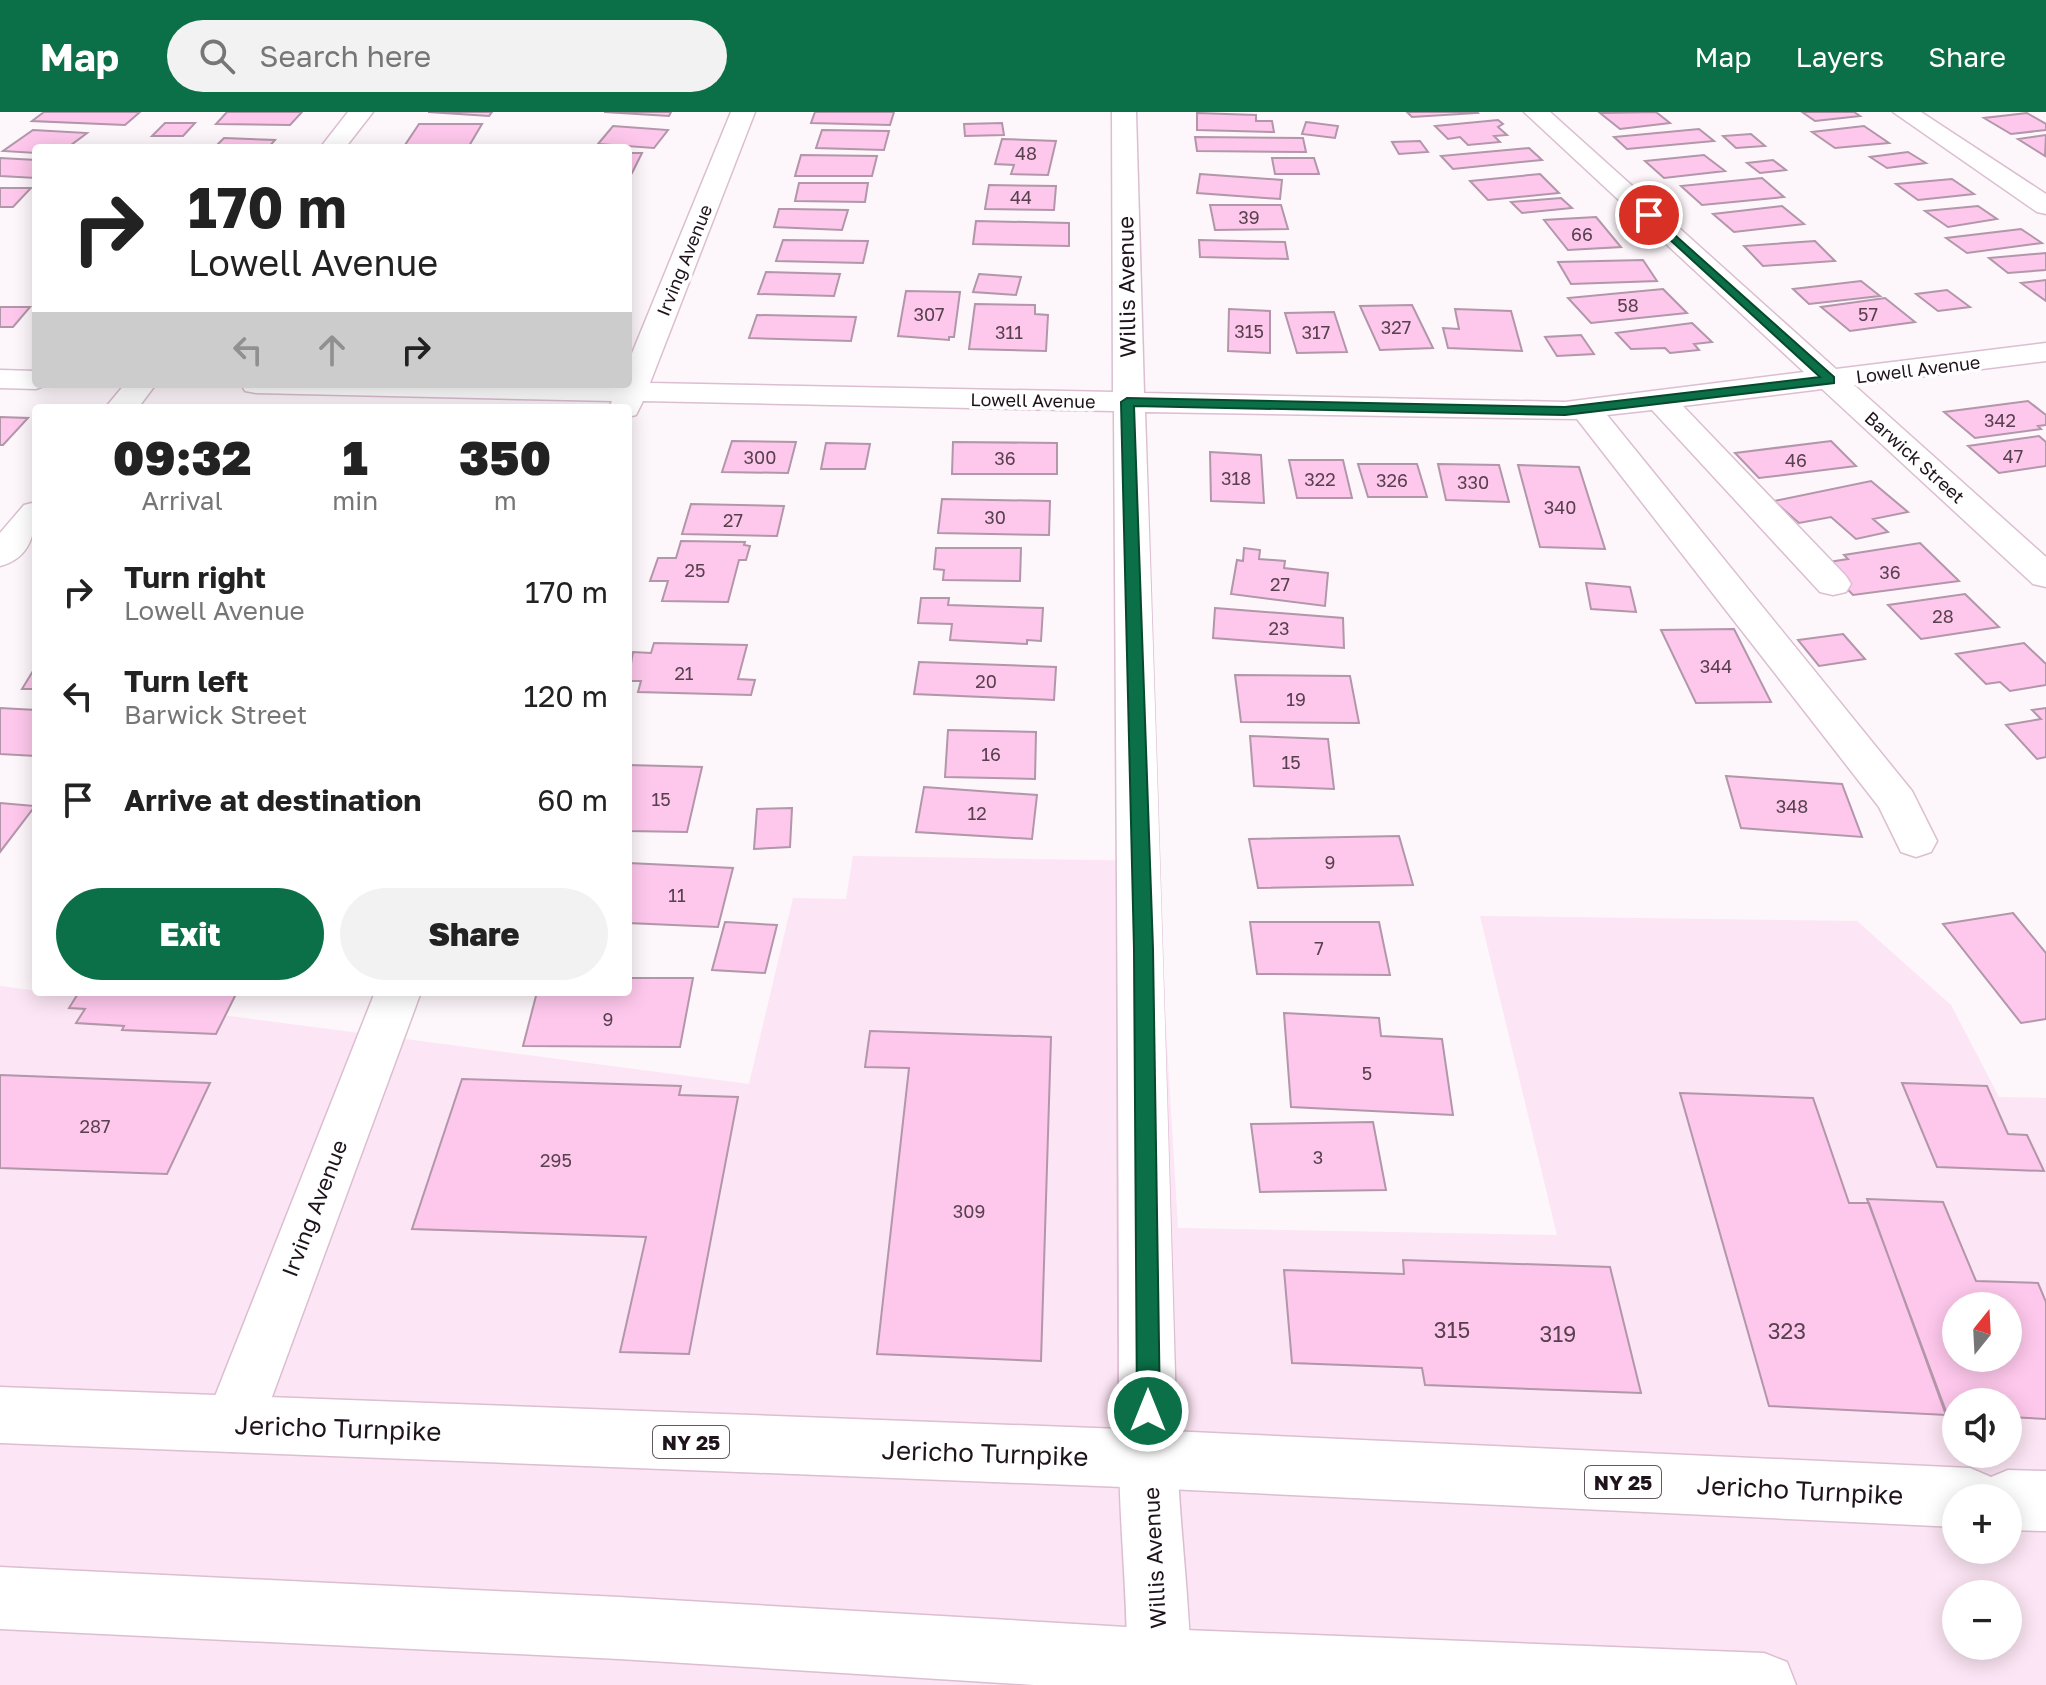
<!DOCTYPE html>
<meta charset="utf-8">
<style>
body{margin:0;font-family:"Golos Text",sans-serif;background:#f2f2f2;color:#222;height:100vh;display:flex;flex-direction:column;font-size:30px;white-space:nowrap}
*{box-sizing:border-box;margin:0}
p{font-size:26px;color:#767676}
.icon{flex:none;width:44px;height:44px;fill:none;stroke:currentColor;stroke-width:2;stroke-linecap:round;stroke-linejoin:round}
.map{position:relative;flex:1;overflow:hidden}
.sheet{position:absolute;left:32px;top:292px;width:600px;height:592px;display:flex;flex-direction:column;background:#fff;border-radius:8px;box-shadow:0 4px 20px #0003}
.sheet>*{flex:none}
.banner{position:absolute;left:32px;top:32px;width:600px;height:244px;border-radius:8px;box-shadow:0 4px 20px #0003;background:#fff;color:#222;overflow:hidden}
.needle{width:52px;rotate:18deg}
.buttons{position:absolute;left:1942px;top:1180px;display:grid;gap:16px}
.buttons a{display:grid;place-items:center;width:80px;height:80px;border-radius:50%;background:#fff;box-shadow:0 4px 20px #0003;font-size:40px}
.pin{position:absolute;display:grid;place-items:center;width:68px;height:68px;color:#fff;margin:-34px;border:4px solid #fff;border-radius:50%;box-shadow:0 2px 8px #0007}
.me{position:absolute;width:88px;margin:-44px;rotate:0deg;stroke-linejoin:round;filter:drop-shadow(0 0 6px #0008)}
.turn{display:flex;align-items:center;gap:28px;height:168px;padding:0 24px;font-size:36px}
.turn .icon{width:104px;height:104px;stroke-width:2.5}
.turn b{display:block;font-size:56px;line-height:68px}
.lanes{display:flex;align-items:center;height:76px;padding:0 24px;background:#0003;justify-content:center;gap:40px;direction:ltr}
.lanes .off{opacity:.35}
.eta{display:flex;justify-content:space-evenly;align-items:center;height:136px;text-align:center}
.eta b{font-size:48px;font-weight:800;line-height:56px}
.action{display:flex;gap:16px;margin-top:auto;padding:16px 24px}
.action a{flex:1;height:92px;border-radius:48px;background:#0b7047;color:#fff;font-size:32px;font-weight:800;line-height:92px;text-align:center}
.action a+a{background:#f2f2f2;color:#222}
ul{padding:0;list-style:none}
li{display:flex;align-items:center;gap:24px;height:104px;padding:0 24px}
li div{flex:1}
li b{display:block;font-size:30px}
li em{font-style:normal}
header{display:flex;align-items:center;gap:48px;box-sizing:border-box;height:112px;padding:0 40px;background:#0b7047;color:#fff}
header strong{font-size:38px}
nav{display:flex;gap:44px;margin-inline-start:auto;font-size:28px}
.search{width:560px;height:72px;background:#f2f2f2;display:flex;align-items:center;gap:20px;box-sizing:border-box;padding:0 28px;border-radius:44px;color:#767676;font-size:30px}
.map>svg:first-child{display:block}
.built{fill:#fce5f4;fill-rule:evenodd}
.building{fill:#fec8ec;stroke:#b296a9;stroke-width:2;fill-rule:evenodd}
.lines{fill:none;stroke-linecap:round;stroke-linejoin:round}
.minor-casing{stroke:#dcbed1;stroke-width:3}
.major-casing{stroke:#dcbed1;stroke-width:3}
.minor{fill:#fff;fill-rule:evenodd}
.major{fill:#fff;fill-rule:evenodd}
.route{fill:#0b7047;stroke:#07492e;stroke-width:2}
.labels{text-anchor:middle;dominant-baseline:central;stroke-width:7;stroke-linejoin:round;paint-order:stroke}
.number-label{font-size:18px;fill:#57414f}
.far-street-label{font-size:18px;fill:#1f141b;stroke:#fff}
.shield{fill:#fff;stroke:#625a5f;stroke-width:2}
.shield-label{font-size:20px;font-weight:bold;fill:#1f141b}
.street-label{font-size:22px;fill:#1f141b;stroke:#fff}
.near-number-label{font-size:22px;fill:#57414f}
.near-street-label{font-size:26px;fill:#1f141b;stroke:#fff}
</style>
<header>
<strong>Map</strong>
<div class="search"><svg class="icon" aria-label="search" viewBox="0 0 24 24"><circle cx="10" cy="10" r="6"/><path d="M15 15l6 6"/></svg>Search here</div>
<nav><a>Map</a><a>Layers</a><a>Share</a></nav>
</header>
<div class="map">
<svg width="2046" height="1573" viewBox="0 0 2046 1573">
<rect width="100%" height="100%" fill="#fdf6fa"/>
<path class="built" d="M853 744 1156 749 1178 1116 1557 1123 1480 804 1857 809 1951 893 1999 985 2046 986V1573H0V874L749 972 793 786 846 787ZM1956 1194H2008V1246H1956ZM1956 1290H2008V1342H1956ZM1956 1386H2008V1438H1956ZM1956 1482H2008V1534H1956Z"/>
<path class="building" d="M44 0H140L125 13 32 9Z
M227 0H302L290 13 216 12Z
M428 0H492L489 4Z
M604 0H671L669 4Z
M815 0H894L890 13 811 11Z
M1407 0H1477L1478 1 1412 5Z
M1656 0 1670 11 1620 17 1600 1Z
M1802 0H1854L1860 4 1815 9Z
M1197 1 1256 3V9H1272L1274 20 1197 18Z
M2027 1 2046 12V18L2011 22 1984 6Z
M1498 8 1503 12 1498 15 1507 23 1494 24 1500 30 1468 33 1460 25 1448 27 1435 14Z
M1306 10 1338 14 1335 26 1302 22Z
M165 11H195L183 24H152Z
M1002 11 1004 23 965 24 964 12Z
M419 12H482L469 34 405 33Z
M613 14 668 18 654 36 598 32Z
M1864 14 1889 31 1835 36 1812 20Z
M1699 17 1714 29 1627 37 1614 25Z
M33 18 87 21 67 36H36V41L3 39Z
M822 18 889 19 884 38 816 36Z
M1751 22 1765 34 1736 36 1723 24Z
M2046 23 2045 44 2018 27Z
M1195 25 1303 26 1306 40 1197 39Z
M224 26 275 28 268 36H214Z
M1002 27 1056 29 1048 63 1011 62 1014 53 995 52Z
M1420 29 1428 40 1399 42 1392 30Z
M1529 36 1542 48 1453 57 1441 44Z
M1908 40 1926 51 1887 56 1870 45Z
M628 41H642L632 61 628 60Z
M801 43 877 44 872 64H795Z
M1704 43 1725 59 1664 66 1645 49Z
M0 46 36 48V66L0 64Z
M1272 46H1314L1319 62H1275Z
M1773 48 1786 58 1760 61 1747 51Z
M1200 62 1282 68 1280 87 1197 81Z
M1540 62 1559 81 1488 88 1470 69Z
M1762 66 1784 85 1702 93 1681 74Z
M1952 67 1974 82 1918 88 1896 72Z
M799 71H868L865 90 795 89Z
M989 73 1056 74 1054 98 985 97Z
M0 76H31L13 95H0Z
M1561 86 1572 96 1522 101 1511 90Z
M1210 93H1281L1288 117 1215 118Z
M1782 94 1804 112 1734 120 1713 102Z
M1978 94 1997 107 1948 115 1925 99Z
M779 97H790L848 98 842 118 774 115Z
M1596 105 1621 135 1568 138 1544 108Z
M976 109 1069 111V134L973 132Z
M2021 117 2042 131 1967 141 1946 126Z
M783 128 868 129 863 151 776 149Z
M1199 128 1285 130 1288 147 1200 145Z
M1815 129 1835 149 1763 154 1744 134Z
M2046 141V158L2008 161 1989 146Z
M1643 148 1657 169 1571 172 1558 150Z
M766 160 840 162 834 184 758 182Z
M979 162 1021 165 1016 183 973 180Z
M2046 168V189L2021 171Z
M1861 169 1880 184 1809 192 1793 177Z
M1663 177 1687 201 1591 211 1568 186Z
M1947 178 1970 195 1938 199 1916 182Z
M906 179 960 180 954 225H949V228L898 224Z
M1885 186 1915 210 1850 219 1821 195Z
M975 192 1035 193V202L1048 203 1046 239 969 237Z
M1412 193 1433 236 1380 238 1360 194Z
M0 195H30L13 215H0Z
M1229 197 1270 199V241L1228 239Z
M1455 197 1511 199 1522 239 1448 236 1443 216 1459 217Z
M1334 200 1347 240 1297 241 1285 201Z
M757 203 856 205 851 229 749 226Z
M1692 211 1712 230 1694 232 1699 238 1670 241 1665 236 1631 237 1616 221Z
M1581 223 1594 242 1557 244 1545 225Z
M2028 289 2046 303V313L2038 314 2041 317 1975 326 1944 300Z
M0 305 28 306 3 333H0Z
M2039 324 2046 330V354L1999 361 1968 334Z
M732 329 796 330 788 361 722 360Z
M1831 329 1856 354 1759 366 1735 341Z
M953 330 1057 331V362H952Z
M826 331 870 332 865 357H821Z
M1210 340 1261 343 1264 391 1211 389Z
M1289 348H1343L1352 386H1297Z
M1358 352H1417L1427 385H1368Z
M1438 352 1499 353 1509 390 1446 388Z
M1518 353 1579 355 1605 437 1540 435Z
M1871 369 1908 400 1873 407 1888 420 1856 427 1831 405 1799 411 1774 389Z
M942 387 1050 389 1049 423 938 421Z
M691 392 784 394 777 424 682 422Z
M681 429 745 430 744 433 750 434 746 448H739L728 490 662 489 668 469H650L658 446H676Z
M1920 431 1959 469 1853 483 1822 451 1848 447 1844 443Z
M936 436H1021L1020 469 943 468 944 458 934 457Z
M1244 436 1260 438 1259 447 1285 449 1284 456 1328 461 1325 494 1231 482 1237 448 1243 449Z
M1586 471 1630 475 1636 500 1591 497Z
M1965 482 1999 515 1921 527 1888 493Z
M921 486H949L948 493 1043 496 1041 529 1027 528V532L950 528 952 512 918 511Z
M1215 496 1343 506 1344 536 1213 526Z
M1734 517 1771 590 1696 591 1661 518Z
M1843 522 1865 547 1819 554 1798 528Z
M654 531 747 533 738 567 755 568 751 583 638 580 641 569H628L633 540 651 541Z
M2024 531 2046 552V573L2010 579 2000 570 1986 572 1956 542Z
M919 550 1056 555 1054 588 914 582Z
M36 554V577H22Z
M1235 563 1350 564 1359 611 1241 610Z
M0 596 36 598V644L0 642Z
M2046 596V645L2037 647 2006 613 2041 607 2032 598Z
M948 618 1036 620 1035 667 945 665Z
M1250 624 1328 627 1334 677 1254 674Z
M628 653 702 655 687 720 628 719Z
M1726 664 1842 672 1862 725 1741 716Z
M924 675 1037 683 1032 727 916 720Z
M0 691 35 694 0 740Z
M792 696 790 735 754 737 757 697Z
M1399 724 1413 773 1258 776 1249 727Z
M628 751 733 756 718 815 628 811Z
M2013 801 2046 841V907L2021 911 1943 812Z
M725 810 777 813 765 861 712 858Z
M1250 810H1379L1390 863 1257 862Z
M628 866H693L680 935 523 934 537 880H628Z
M79 880H237L216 922 122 918 124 914 76 911 85 897 69 896Z
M1284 901 1379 906 1381 924 1442 927 1453 1003 1291 995Z
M870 919 1051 925 1041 1249 877 1242 909 956 865 955Z
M0 964V963L210 971 167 1062 0 1056Z
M462 967 681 974 679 983 738 985 689 1242 620 1240 646 1125 412 1117Z
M1902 971 1987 974 2008 1022 2027 1023 2044 1059 1937 1055Z
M1680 981 1813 986 1849 1091H1869L1946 1303 1769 1294Z
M1373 1010 1386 1078 1260 1080 1251 1012Z
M1867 1087 1943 1090 1976 1169 2038 1171 2046 1190V1307L2008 1305V1290H1956V1303L1947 1302ZM1956 1194H2008V1246H1956Z
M1403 1148 1610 1155 1641 1281 1425 1273 1422 1256 1292 1251 1284 1158 1404 1162Z"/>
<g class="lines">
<defs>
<path id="minor" d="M348 0H373L345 36H320Z
M731 0H755L650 271 1113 280 1112 0H1136L1144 281 1565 290 1804 260 1524 0H1550L1836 257 2046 231V249L1854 273 2046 445V475L2033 472 1822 277 1683 294 1846 464 1851 472 1846 480 1833 483 1820 480 1652 298 1607 303 1912 679 1937 729 1931 740 1916 745 1901 740 1879 695 1577 307 1145 300C1157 645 1168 991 1177 1337 1179 1416 1191 1494 1191 1573H1127C1129 1494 1119 1415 1119 1336 1119 990 1116 645 1114 299L643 289 636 303 628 305V296H609L612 289 256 281 245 279 241 272H628V251Z
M1893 0H1921L2046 82V102L2037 100Z
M0 258 36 259V272H49L36 277 0 276Z
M125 272H156L138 296H105Z
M36 390C36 418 32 446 0 454V421L24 393Z
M375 880H421L262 1312 253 1332 233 1340 213 1332 204 1312Z"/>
<path id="major" d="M0 1275 1148 1318 1970 1356 1991 1365 2008 1358 2046 1359V1419L2008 1418V1386H1956V1415L1148 1376 0 1331Z
M0 1455 619 1485 1160 1517 1764 1541 1787 1550 1796 1573H1034L619 1547 0 1517Z"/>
</defs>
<use href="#minor" class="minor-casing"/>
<use href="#major" class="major-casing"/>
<use href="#minor" class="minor"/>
<use href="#major" class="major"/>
</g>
<path class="route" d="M1649 100 1834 265V271L1565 303 1134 294 1153 837 1160 1299 1157 1308 1148 1311 1140 1308 1137 1299 1134 837 1121 290 1127 286 1565 295 1820 265 1645 105 1644 103Z"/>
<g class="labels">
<g class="number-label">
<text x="1026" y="41">48</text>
<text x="1021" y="85">44</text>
<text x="1249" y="105">39</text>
<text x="1582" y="122">66</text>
<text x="1628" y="193">58</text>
<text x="929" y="202">307</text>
<text x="1868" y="202">57</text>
<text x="1396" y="215">327</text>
<text x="1249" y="219">315</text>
<text x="1009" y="220">311</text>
<text x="1316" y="220">317</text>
<text x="2000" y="308">342</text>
<text x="2013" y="344">47</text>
<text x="760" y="345">300</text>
<text x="1005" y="346">36</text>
<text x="1796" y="348">46</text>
<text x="1236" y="366">318</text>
<text x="1320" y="367">322</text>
<text x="1392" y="368">326</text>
<text x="1473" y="370">330</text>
<text x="1560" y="395">340</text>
<text x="995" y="405">30</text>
<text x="733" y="408">27</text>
<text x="695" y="458">25</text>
<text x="1890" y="460">36</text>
<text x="1280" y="472">27</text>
<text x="1943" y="504">28</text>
<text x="1279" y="516">23</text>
<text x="1716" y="554">344</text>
<text x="684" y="561">21</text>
<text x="986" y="569">20</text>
<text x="1296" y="587">19</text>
<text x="991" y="642">16</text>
<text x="1291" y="650">15</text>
<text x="661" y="687">15</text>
<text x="1792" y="694">348</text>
<text x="977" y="701">12</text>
<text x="1330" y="750">9</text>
<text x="677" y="783">11</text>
<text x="1319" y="836">7</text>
<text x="608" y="907">9</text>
<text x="1367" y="961">5</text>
<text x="95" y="1014">287</text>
<text x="1318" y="1045">3</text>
<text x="556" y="1048">295</text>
<text x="969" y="1099">309</text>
</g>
<g class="far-street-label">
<text transform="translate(684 148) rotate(-68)">Irving Avenue</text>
<text transform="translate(1918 257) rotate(-7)">Lowell Avenue</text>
<text transform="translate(1033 288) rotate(1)">Lowell Avenue</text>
<text transform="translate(1915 345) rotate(42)">Barwick Street</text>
</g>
<g class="shield">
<rect x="653" y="1314" width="76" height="32" rx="6"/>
<rect x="1585" y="1354" width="76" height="32" rx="6"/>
</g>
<g class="shield-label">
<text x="691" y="1330">NY 25</text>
<text x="1623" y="1370">NY 25</text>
</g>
<g class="street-label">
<text transform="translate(1126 175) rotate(-91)">Willis Avenue</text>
<text transform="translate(314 1096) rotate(-69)">Irving Avenue</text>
<text transform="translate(1154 1446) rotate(-93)">Willis Avenue</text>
</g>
<g class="near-number-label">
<text x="1452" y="1217">315</text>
<text x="1787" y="1218">323</text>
<text x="1558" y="1221">319</text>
</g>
<g class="near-street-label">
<text transform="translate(338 1316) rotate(2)">Jericho Turnpike</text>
<text transform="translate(985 1341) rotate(2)">Jericho Turnpike</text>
<text transform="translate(1800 1378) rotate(3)">Jericho Turnpike</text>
</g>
</g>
</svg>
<div class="buttons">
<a><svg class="needle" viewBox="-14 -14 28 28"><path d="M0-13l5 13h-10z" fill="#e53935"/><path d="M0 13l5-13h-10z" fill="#767676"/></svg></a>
<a><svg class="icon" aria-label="sound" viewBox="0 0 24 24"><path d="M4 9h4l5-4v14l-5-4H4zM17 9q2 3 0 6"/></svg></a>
<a>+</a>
<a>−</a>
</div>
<div class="pin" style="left:1649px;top:103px;background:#d93025"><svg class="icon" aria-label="arrive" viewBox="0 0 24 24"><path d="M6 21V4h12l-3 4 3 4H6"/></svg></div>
<svg class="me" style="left:1148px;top:1299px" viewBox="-20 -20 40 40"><circle r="17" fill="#0b7047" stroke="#fff" stroke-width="3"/><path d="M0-11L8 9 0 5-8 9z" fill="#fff"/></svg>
<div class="banner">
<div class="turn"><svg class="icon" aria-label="right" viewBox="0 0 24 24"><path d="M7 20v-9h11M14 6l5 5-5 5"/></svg><div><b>170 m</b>Lowell Avenue</div></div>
<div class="lanes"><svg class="icon off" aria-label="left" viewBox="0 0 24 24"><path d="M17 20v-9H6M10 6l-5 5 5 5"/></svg><svg class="icon off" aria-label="ahead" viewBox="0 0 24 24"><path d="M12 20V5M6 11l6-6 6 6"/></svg><svg class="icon" aria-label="right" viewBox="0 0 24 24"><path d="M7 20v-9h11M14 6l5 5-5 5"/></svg></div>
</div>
<section class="sheet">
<div class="eta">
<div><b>09:32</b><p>Arrival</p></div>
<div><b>1</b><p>min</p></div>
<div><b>350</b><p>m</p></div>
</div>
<ul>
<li><svg class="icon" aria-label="right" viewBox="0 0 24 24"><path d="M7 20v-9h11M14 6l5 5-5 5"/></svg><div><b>Turn right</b><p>Lowell Avenue</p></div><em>170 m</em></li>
<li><svg class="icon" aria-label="left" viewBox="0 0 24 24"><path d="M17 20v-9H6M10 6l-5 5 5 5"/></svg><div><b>Turn left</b><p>Barwick Street</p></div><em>120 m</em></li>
<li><svg class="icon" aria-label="arrive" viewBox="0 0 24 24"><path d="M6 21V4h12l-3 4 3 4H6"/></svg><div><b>Arrive at destination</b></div><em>60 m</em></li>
</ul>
<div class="action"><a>Exit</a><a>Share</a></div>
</section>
</div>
